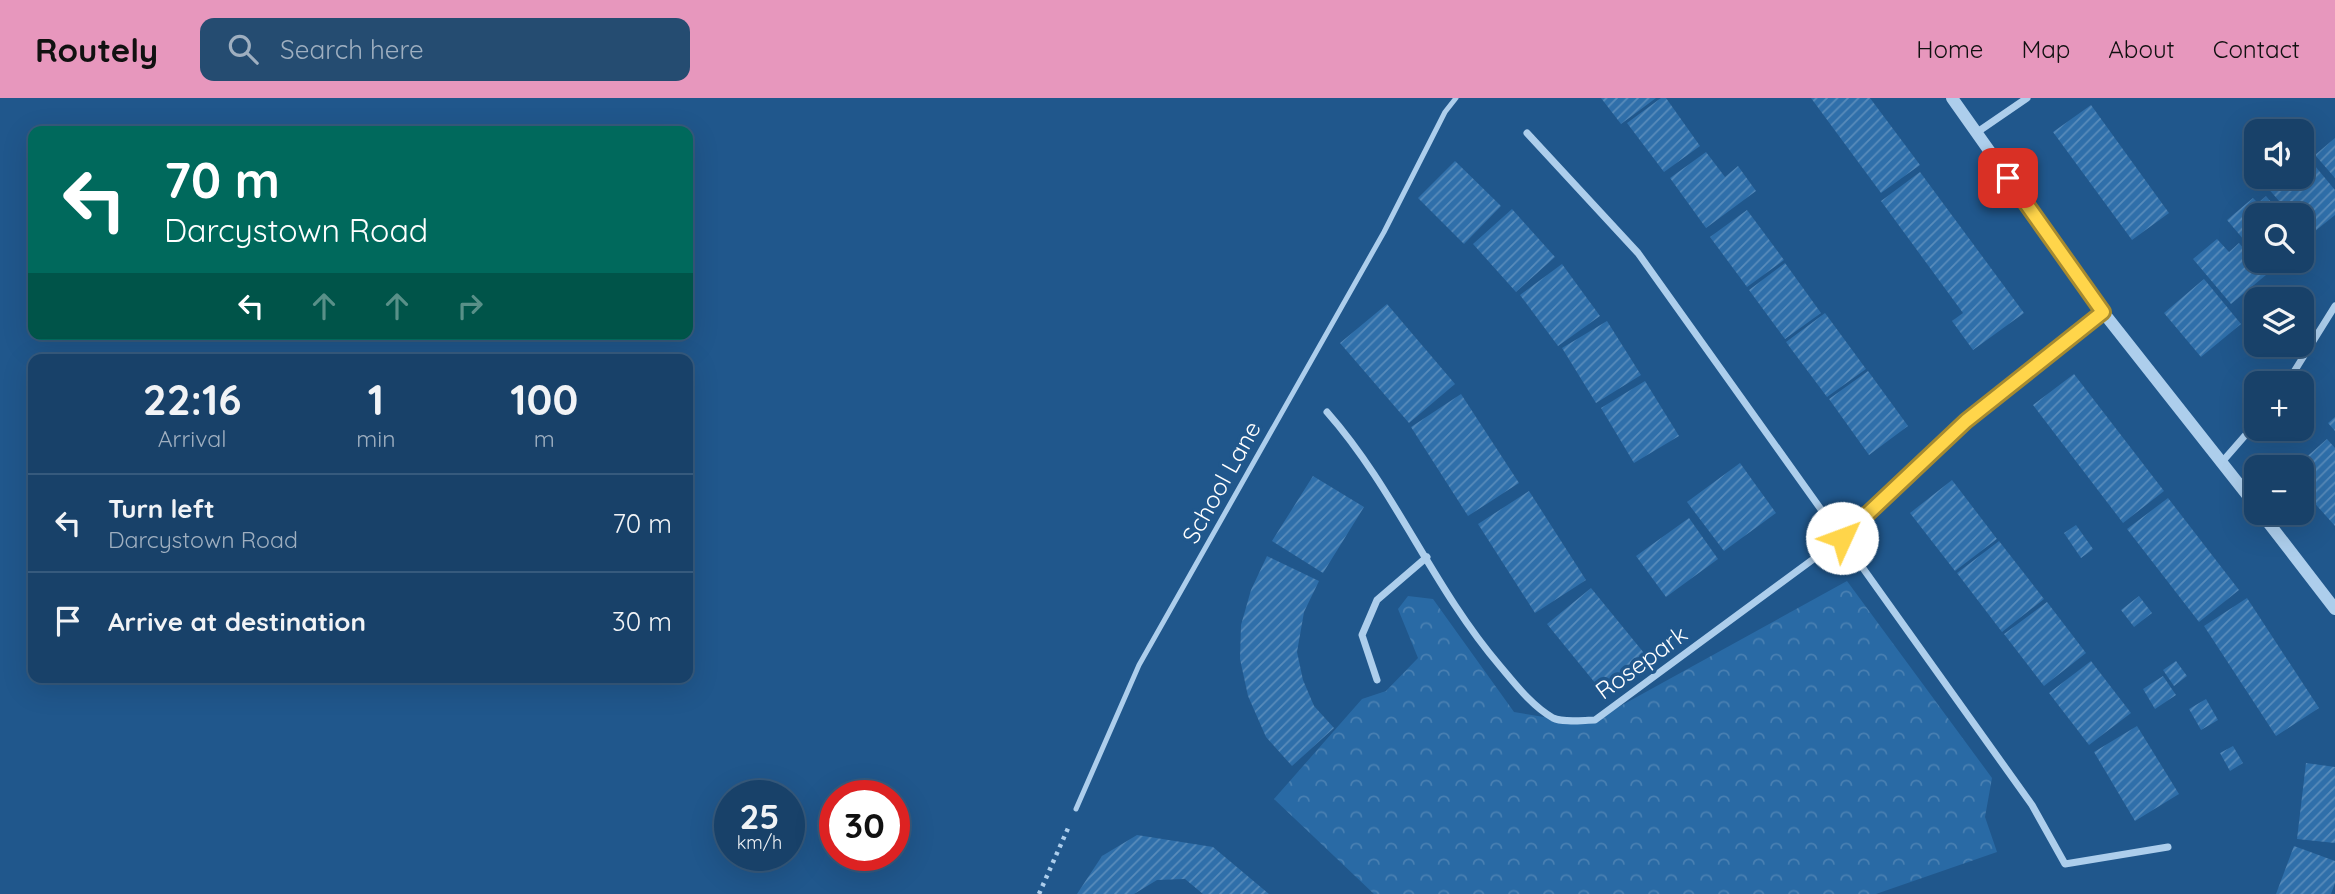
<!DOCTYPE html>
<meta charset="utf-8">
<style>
body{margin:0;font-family:Quicksand,sans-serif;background:#254c71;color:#f1f3f6;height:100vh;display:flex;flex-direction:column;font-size:26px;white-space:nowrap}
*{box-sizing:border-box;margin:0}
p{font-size:23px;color:#9fafc0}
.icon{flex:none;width:38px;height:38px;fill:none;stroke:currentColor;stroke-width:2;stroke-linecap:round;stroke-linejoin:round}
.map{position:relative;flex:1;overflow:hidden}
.drawer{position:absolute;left:28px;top:256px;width:665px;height:329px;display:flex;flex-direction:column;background:#184169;border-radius:14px;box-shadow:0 7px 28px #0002,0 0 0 2px #365a7d}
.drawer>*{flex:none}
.banner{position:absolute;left:28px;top:28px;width:665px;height:214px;border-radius:14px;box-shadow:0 7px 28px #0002,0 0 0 2px #365a7d;background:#00695c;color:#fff;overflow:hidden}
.controls{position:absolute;left:2244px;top:21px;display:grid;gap:14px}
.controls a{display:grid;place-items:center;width:70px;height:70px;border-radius:14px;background:#184169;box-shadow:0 7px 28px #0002,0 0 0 2px #365a7d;font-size:35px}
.speed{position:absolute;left:714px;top:682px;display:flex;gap:14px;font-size:35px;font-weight:700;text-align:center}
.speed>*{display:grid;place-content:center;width:91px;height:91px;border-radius:50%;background:#184169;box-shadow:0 7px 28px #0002,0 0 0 2px #365a7d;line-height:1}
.speed small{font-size:18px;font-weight:400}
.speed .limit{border:10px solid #d22;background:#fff;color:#111}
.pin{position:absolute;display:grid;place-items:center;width:60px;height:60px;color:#fff;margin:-30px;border-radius:14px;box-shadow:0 4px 10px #0006}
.me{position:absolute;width:77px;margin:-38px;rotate:47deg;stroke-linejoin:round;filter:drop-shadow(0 0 5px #0008)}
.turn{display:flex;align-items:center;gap:24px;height:147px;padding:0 21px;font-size:32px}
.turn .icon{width:91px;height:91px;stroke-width:2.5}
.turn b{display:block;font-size:49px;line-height:60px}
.lanes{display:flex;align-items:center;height:66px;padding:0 21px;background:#0003;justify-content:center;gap:35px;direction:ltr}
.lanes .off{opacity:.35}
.eta{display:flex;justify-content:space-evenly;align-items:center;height:119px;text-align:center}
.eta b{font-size:42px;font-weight:800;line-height:49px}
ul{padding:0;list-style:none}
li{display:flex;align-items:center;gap:21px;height:98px;padding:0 21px;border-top:2px solid #365a7d}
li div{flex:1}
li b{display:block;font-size:26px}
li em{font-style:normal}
header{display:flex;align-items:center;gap:42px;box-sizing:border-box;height:98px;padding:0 35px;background:#e797bd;color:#111}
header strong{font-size:33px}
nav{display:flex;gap:38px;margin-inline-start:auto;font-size:24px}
.search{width:490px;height:63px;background:#254c71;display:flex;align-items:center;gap:18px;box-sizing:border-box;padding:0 24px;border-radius:14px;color:#9fafc0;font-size:26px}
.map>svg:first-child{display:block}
.forest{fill:url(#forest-crowns)}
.building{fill:url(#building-hatch)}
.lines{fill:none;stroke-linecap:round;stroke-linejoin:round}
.path{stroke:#adceec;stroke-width:4.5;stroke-dasharray:3.5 5;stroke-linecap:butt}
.service{stroke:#adceec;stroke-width:5}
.minor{stroke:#adceec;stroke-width:7}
.tertiary{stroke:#adceec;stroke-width:12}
.route-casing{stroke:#a68a30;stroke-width:18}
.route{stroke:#ffd54a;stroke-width:12}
.labels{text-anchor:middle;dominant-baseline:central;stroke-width:7;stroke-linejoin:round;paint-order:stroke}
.street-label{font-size:24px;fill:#fff;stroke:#20578c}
</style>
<header>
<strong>Routely</strong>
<div class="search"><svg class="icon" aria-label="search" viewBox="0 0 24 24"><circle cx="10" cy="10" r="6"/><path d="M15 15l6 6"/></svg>Search here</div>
<nav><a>Home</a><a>Map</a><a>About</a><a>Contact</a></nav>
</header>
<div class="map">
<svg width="2335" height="796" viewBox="0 0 2335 796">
<defs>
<pattern id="forest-crowns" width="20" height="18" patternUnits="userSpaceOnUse" patternTransform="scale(1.75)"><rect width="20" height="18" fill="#296aa5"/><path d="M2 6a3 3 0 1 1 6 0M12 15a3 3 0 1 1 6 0" fill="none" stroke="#4980b2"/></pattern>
<pattern id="building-hatch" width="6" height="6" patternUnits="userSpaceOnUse" patternTransform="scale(1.75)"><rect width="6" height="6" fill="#2f6faa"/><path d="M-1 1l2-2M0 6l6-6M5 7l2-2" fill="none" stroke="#598cbb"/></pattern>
</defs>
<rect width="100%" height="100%" fill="#20578c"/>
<path class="forest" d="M1847 483 1992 680 1985 719 1997 754 1876 796H1374L1274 701 1362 601 1386 593 1418 560 1398 511 1408 498 1433 501 1514 614 1556 621 1595 622Z"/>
<path class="building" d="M1601 0H1656L1621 26Z
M1661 0H1666L1700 48 1664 74 1627 25Z
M1811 0H1870L1920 67 1881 95Z
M2091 7 2169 115 2132 142 2053 34Z
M2335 40V80L2315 57Z
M1706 54 1725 79 1738 68 1756 93 1706 130 1670 80Z
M2310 62 2335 92V117L2309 138 2301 129V117H2291L2267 89 2279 79H2301V69Z
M1455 63 1501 108 1464 146 1418 100Z
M1920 74 2024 215 1973 252 1952 223 1963 215 1881 103Z
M2266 98 2282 117H2256V156L2227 122 2253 100 2258 105Z
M1512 111 1555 159 1516 194 1473 146Z
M1747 112 1784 162 1747 189 1710 139Z
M2217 141 2229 154 2239 145 2266 177 2231 206 2193 161Z
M1785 165 1821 215 1785 241 1749 192Z
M1562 166 1600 218 1558 248 1520 197Z
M2204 181 2241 226 2201 259 2164 215Z
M1387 206 1455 286 1409 325 1340 245Z
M1825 215 1866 271 1827 299 1786 244Z
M1607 223 1641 277 1596 305 1562 250Z
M1868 273 1908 328 1869 357 1829 301Z
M2074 276 2164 393 2123 425 2033 307Z
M1645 283 1679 338 1634 365 1601 310Z
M1461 296 1519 385 1468 418 1411 329Z
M2335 319V333L2328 325Z
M2327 341 2335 350V428L2301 390V369H2295Z
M1740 365 1776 415 1724 453 1687 404Z
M1313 378 1364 409 1323 475 1272 443Z
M1952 382 1997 441 1955 473 1910 415Z
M1529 393 1586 482 1535 515 1478 426Z
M2168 400 2239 492 2199 524 2127 431Z
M1689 420 1718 461 1666 499 1636 458Z
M2076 427 2093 451 2081 460 2064 435Z
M1999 443 2044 501 2002 534 1957 475Z
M1267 458 1319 483 1304 514 1297 554 1303 582 1314 608 1334 630 1292 668 1266 639 1248 598 1240 561 1241 527 1251 492Z
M1591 490 1644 555 1600 591 1547 526Z
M2139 498 2152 515 2134 529 2121 512Z
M2247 500 2319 610 2276 638 2204 528Z
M2047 504 2086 555 2044 588 2004 536Z
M2091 563 2131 615 2089 647 2049 595Z
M2176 563 2187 578 2174 588 2163 572Z
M2163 578 2176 597 2155 611 2143 591Z
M2206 601 2218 622 2201 632 2189 611Z
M2137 628 2179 696 2135 723 2094 654Z
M2233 648 2243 665 2230 673 2220 655Z
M2306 665 2335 669V745L2297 741Z
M1137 737 1213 749 1269 796H1203L1185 781 1157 782 1134 796H1077L1102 758Z
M2294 748 2335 763V785L2331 796H2276Z"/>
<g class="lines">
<path class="path" d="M1039 796 1069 728"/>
<path class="service" d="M1076 711 1139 567 1384 134 1445 14 1456 0"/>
<path class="minor" d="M1527 35 1638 155 2032 707 2065 766 2168 749
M1976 35 2027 0
M2287 285 2335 208
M1327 314C1395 391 1433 490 1500 568 1516 587 1532 608 1553 620 1563 625 1584 622 1595 622L1842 440 1966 323 2103 214
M2222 364 2256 325
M1377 582 1362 537 1377 502 1427 459"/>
<path class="tertiary" d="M1952 0 2103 214 2256 408
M2261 415 2335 511"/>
</g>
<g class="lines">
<defs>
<path id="route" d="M1842 440 1966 323 2103 214 2008 80"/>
</defs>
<use href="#route" class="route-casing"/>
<use href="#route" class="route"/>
</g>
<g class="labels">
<g class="street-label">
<text transform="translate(1221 384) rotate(-61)">School Lane</text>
<text transform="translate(1641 564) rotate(-36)">Rosepark</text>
</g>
</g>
</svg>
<div class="controls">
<a><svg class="icon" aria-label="sound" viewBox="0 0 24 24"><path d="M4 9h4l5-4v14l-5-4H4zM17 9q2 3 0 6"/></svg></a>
<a><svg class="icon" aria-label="search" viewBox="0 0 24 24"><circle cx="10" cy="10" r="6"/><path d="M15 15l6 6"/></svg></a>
<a><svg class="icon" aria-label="layers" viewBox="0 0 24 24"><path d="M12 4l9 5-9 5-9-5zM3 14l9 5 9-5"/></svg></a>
<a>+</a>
<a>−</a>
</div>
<div class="speed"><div>25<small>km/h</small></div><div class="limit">30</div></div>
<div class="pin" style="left:2008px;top:80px;background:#d93025"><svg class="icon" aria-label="arrive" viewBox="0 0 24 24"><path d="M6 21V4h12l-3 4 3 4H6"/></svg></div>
<svg class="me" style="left:1842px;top:440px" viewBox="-20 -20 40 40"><circle r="19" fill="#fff"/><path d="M0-13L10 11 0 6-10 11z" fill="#ffd54a"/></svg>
<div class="banner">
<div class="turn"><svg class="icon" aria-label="left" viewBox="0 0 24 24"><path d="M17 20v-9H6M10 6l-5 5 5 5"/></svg><div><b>70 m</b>Darcystown Road</div></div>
<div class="lanes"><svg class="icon" aria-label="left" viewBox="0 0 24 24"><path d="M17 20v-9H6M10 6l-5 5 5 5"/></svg><svg class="icon off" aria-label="ahead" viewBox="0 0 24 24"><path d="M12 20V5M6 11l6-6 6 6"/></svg><svg class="icon off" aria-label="ahead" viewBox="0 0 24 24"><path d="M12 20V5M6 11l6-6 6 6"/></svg><svg class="icon off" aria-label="right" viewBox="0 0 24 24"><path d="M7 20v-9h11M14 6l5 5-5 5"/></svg></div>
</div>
<section class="drawer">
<div class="eta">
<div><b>22:16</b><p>Arrival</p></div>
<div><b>1</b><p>min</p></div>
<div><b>100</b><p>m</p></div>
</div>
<ul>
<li><svg class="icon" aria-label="left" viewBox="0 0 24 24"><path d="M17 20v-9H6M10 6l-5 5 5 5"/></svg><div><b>Turn left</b><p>Darcystown Road</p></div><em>70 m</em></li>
<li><svg class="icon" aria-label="arrive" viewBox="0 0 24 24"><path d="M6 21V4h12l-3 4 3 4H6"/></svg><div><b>Arrive at destination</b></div><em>30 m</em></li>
</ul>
</section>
</div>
